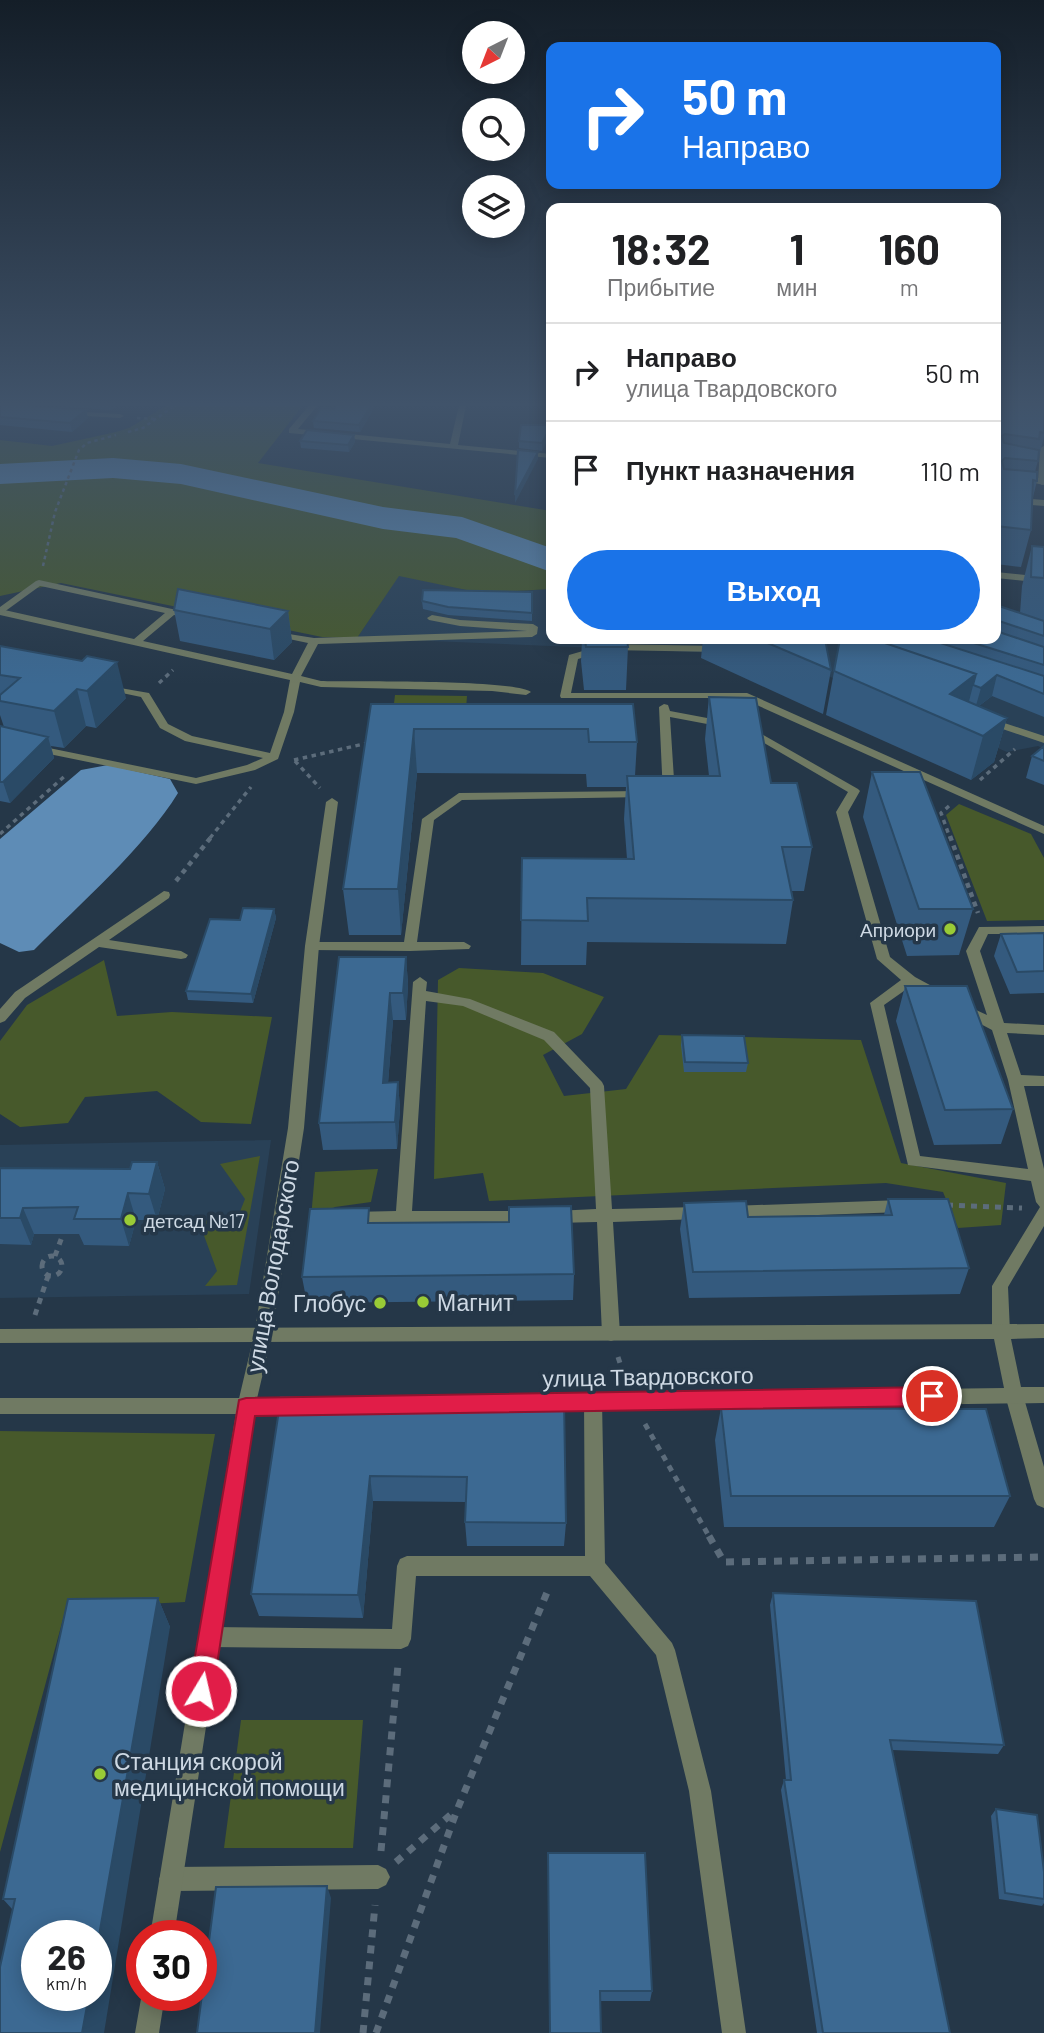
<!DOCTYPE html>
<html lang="ru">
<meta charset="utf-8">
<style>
body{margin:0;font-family:Barlow,sans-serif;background:#f6f6f6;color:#202124;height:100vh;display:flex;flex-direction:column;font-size:26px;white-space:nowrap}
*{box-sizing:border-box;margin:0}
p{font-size:23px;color:#757577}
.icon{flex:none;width:38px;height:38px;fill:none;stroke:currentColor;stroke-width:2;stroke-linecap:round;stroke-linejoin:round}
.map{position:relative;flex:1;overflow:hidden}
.sheet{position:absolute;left:546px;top:203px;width:455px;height:441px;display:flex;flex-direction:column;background:#fff;border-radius:14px;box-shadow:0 4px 18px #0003}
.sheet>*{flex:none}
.top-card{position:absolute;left:546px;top:42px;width:455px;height:147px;border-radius:14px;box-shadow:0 4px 18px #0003;background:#1a73e8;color:#fff;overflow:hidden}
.needle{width:46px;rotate:222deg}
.tools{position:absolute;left:462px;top:21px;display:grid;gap:14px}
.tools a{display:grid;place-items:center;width:63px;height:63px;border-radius:50%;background:#fff;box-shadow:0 4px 18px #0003;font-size:35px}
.speed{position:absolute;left:21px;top:1920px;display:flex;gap:14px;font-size:35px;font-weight:700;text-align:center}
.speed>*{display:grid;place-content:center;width:91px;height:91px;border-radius:50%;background:#fff;box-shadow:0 4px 18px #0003;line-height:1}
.speed small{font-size:18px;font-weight:400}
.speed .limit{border:10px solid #d22;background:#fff;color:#111}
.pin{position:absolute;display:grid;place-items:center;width:60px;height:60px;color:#fff;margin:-30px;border:4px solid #fff;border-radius:50%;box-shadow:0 2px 7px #0007}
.me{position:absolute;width:77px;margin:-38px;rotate:9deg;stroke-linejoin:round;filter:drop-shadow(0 0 5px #0008)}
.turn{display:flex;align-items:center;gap:24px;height:147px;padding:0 21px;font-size:32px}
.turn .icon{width:91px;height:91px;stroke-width:2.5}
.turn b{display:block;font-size:49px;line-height:60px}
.eta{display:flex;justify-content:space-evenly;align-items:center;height:119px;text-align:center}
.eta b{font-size:42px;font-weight:700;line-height:49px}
.cta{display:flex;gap:14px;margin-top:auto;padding:14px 21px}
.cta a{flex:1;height:80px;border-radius:42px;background:#1a73e8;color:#fff;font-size:28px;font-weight:700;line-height:80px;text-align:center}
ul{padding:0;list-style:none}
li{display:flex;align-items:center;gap:21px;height:98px;padding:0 21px;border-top:2px solid #e0e0e0}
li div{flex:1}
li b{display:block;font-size:26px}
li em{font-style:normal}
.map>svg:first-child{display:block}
.built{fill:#294157}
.green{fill:#47592b}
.water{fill:#5e8cb6}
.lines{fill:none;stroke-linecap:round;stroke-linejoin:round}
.river{fill:#5e8cb6;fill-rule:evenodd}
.path-far4{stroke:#5c6c7b;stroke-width:2.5;stroke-dasharray:3.5 3.5;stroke-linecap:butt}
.path-far3{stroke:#5c6c7b;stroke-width:3.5;stroke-dasharray:4.5 4.5;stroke-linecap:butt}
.path-far2{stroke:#5c6c7b;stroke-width:4.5;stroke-dasharray:5 5;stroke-linecap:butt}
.path-far1{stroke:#5c6c7b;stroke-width:5;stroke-dasharray:6 6;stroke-linecap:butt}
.path{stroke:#5c6c7b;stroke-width:7;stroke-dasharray:8 8;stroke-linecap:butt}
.service{fill:#707a63;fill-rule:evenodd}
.minor{fill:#707a63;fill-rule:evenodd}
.tertiary{fill:#707a63;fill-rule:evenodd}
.wall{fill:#345a7e}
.shaded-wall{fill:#2a4a66}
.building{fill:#3c6992;stroke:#2a4a66;stroke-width:2}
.route{fill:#e11d48;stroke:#92132f;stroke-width:2}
.poi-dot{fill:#99cb36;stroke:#253748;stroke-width:2.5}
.labels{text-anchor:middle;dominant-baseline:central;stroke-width:7;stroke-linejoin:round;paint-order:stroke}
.poi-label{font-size:19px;fill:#ced9e4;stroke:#253748;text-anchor:end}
.near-street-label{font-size:23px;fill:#ced9e4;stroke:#253748}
.near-poi-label{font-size:23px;fill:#ced9e4;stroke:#253748;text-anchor:start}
</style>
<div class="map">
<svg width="1044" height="2033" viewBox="0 0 1044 2033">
<rect width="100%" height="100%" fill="#253748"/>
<path class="built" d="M399 575 481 593 551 589V639H1044V749L1038 746 1007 752 788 659 719 653 357 638Z
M271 1140 249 1294 0 1298V1145Z"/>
<path class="green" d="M174 401H306L258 463 551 511V589L481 593 399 576 357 638 322 637 61 583 0 596V440L52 446 116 432 129 428Z
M395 695 467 696 465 722 392 720Z
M959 804 1031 834 1044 858V920L987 921 946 815Z
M104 960 117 1016 172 1012 272 1017 251 1124 201 1122 157 1091 85 1097 68 1123 20 1127 0 1114V1041L27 1005Z
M459 968 543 973 604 997 582 1034 543 1055 564 1096 626 1089 659 1035 861 1040 901 1163 1006 1183 1001 1225 958 1228 943 1192 886 1183 489 1201 483 1173 434 1179 438 980Z
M260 1156 237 1285 205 1286 217 1271 199 1222 239 1214 245 1199 220 1164Z
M378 1169 371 1202 335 1207 311 1218 315 1172Z
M0 1431 215 1434 185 1602 66 1608 0 1852Z
M241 1720H363L353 1848H224Z"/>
<path class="water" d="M108 765 170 779 178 793C145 847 80 904 34 950L19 952 0 943V839L81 770Z"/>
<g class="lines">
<path class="river" d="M113 458 181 464 383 507 462 517 551 548V572L456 538 383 529 181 484 113 478 0 484V464Z"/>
<path class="path-far4" d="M137 418 156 419
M128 432 143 428 181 401
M43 566 55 512 79 450 87 443 116 435"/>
<path class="path-far3" d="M159 683 173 670
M294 760 368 743
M295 761 320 788
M980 780 1015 749
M949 806 941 813 950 838
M0 834 67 774
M210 838 251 787"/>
<path class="path-far2" d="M950 836 978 913
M176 881 212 836"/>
<path class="path-far1" d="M947 1205 1022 1208
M42 1266a10 10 0 1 1 20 0a10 10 0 1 1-20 0Z
M55 1256 63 1234
M35 1315 48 1276
M618 1357 625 1378
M645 1424 710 1538"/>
<path class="path" d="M709 1536 724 1562 1044 1557
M381 1851 398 1665
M396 1862 456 1810
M363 2033 375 1905
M376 2033 457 1810 548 1590"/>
<path class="service" d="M1044 446V484L1042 485 1038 482 1040 448Z
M996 496 1044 500V506L996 502Z
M996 572 1044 577V583L996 578Z
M39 580 195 614V618L174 615 143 641 292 674 308 643 270 635V631L314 638 527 631 460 626 429 620 427 618 432 615 460 620 533 624 538 627 537 634 532 637 318 644 301 676 321 681C354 682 513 679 531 692L526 695 492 691 321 687 300 682 294 712 278 759 255 770 196 784 0 744V738L196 778 247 765 263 758 185 741 160 728 141 697 103 689V685L149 693 168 724 192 736 270 753 284 712 290 680 0 615V609L134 639 165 613 36 585V581Z
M607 644 721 646 726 649 721 652 608 650 578 659 571 693H747L1044 826V834L741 698H561L560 696 569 655Z
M664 704 668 705 670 711 723 721 728 724 723 727 670 717 675 795 669 799 663 795 659 707Z
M986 717 1044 736V743L982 722V718Z
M746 725 858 789 860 791 848 812 890 957 915 977 941 991 943 994 936 999 911 986 884 1005 920 1156 1028 1169 1008 1080 992 1030 958 1012 956 1009 963 1004 987 1015 966 951 979 927 1044 926V934H988L980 951 1004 1023 1044 1025V1035L1007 1033 1021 1075 1044 1076V1086H1024L1044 1169V1226L1008 1287 1010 1332 1007 1337 1001 1339 995 1337 992 1332V1286L1040 1207 1036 1202 1031 1181 908 1165 870 1003 901 980 877 959 836 812 848 792 742 730V726Z
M642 791 648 795 646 797 462 800 434 820 417 942H464L471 946 469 949 410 951 312 950 305 946 312 942H404L422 819 459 793Z
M164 891 169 892 170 895 169 898 109 940 181 951 188 955 186 958 181 959 99 947 25 998 5 1021 0 1023V1009L15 992Z
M420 977 427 982 426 991 470 999 554 1032 602 1082 604 1086 612 1209 699 1207 705 1208 707 1213 705 1218 699 1219 613 1222 620 1334 617 1339 611 1341 605 1339 602 1334 597 1222 555 1223 549 1222 547 1217 549 1212 555 1211 596 1209 590 1088 544 1040 463 1006 426 1001 412 1211H528L534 1212 536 1217 534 1222 528 1223 352 1224 346 1223 344 1218 346 1213 352 1212 396 1211 413 982Z
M902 1200 908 1202 910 1206 908 1210 902 1212 730 1218 724 1217 722 1212 724 1207 730 1206Z
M1014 1387 1020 1389 1023 1395 1044 1467V1508L1037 1505 1034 1499 1005 1395 1008 1389Z
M593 1393 599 1395 602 1401 605 1563 672 1643 675 1650 711 1791 746 2033H722L689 1791 656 1655 590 1576H416L411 1639 408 1646 401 1649 210 1647 203 1644 200 1637 203 1630 210 1627 392 1629 397 1566 400 1559 407 1556H585L584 1401 587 1395Z
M378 1865 386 1869 390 1877 386 1885 378 1889 171 1891 163 1887 159 1879 163 1871 171 1867Z"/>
<path class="minor" d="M313 401H321L298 429 450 444 460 401H467L458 445 551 454V458L289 433V429Z
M66 411 120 414 124 416 120 418 69 415H66Z
M996 471 1044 479V485L996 475Z
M36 581 44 583 0 615V607Z
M332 798 338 802 319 946 304 1128 272 1335 255 1407 174 1936H150L237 1407 254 1335 288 1128 305 946 326 802Z
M142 1993V1995H165L159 2033H135Z"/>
<path class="tertiary" d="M1044 1324V1338L1011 1339 1021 1387H1044V1403L547 1410 541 1408 538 1402 541 1396 547 1394 1004 1388 994 1339 0 1343V1329Z
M0 1398H296L302 1400 305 1406 302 1412 296 1414H0Z"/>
</g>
<path class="wall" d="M0 401H121L111 410 0 402Z
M378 401 360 432 314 428 313 421 334 409Z
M996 401H1044V437L1035 472 1037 481 1033 497 1031 530 1021 567 996 564Z
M0 403 86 410 88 418 72 432 0 425Z
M551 425 542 451 519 448V441Z
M354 435 355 442 349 452 301 448 300 441Z
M1032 546 1044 547V620H1041L1044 621V717L992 696 979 706 1007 718 994 762 971 780 826 715 840 639H996V605L1020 613 1022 586Z
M532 592V621L448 615 423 609 422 601Z
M174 610 288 611 292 642 274 660 180 641Z
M582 639H627L628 647 626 690H584L581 661Z
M703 639H825L831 670 823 714 701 658Z
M0 646 126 698 96 728 86 726 64 748 51 746 54 758 10 803 0 801V726L4 727 0 715Z
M709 697 771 783 812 847 804 891H792L793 900 786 944 587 942 586 965H521L522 858 627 859 624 819 626 787H587L586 774 417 773 401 935H349L343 889 371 704H633L637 742 635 776H709L705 739Z
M1044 746V785L1026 778 1032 756Z
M872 772 973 909 959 955 907 956 863 817Z
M274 909 276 918 253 1003 188 1000 186 991 240 920Z
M1044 933V993L1010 994 994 956 1001 934Z
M406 957 408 984 406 1020H393L388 1083 398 1082 400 1109 397 1149 323 1150 319 1123Z
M905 986 1013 1109 1001 1144 934 1145 896 1021Z
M682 1035 748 1063 746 1072H684L681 1045Z
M157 1162 165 1189 157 1220H136L129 1246 84 1245 79 1234H34L31 1245 0 1244V1168L130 1169Z
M888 1199 969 1268 960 1294 689 1298 680 1229 684 1203 748 1217 884 1215Z
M509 1222 574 1274 573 1300 307 1303 302 1277 370 1223Z
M281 1397 564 1400 566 1523 564 1546H467L465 1522 466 1502 373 1501 363 1618 259 1616 251 1594Z
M721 1408 1010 1496 994 1527H724L715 1440Z
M773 1593 1004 1745 998 1754 892 1750 950 2033H817L781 1790 784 1780H786L770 1605Z
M158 1598 170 1627 12 1909 3 1899Z
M996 1809 1044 1872V1903L1042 1906 999 1899 991 1816Z
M548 1853 652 1991 650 2001H600L601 2033H550Z"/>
<path class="shaded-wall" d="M109 401H121L111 410Z
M374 401H378L360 432 359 425Z
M86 410 88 418 72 432 70 423Z
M551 426V434L542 451V443Z
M354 435 355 442 349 452 348 445Z
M538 452V459L515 503V495Z
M288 611 292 642 274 660 270 629Z
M117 662 126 698 96 728 87 691Z
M976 674 965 717 950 694Z
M997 675 992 696 975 709 981 688Z
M77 689 86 726 64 748 54 711Z
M1007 718 994 762 971 780 983 736Z
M414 729 417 773 401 935 398 889Z
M48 737 54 758 10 803 3 782Z
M274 909 276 918 253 1003 251 994Z
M406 957 408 984 406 1020 403 993Z
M390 993 393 1020 386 1109 383 1083Z
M398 1082 400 1109 397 1149 395 1122Z
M157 1162 165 1189 157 1220 149 1194Z
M128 1193 136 1220 129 1246 121 1219Z
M23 1208 34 1234 31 1245 20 1218Z
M370 1476 373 1501 363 1618 358 1595Z
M158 1598 170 1627 104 2033H82L89 1995H96V1953Z
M327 1886 331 1898 320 2033H315Z"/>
<path class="building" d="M339 401H374L359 425 313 421 321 408 334 409Z
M996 401H1044V433L1040 432 1039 439 1005 434 1002 436 1004 443 1039 450 1038 461 1005 458 1002 461 1004 469 1037 472V481L1033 480 1031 530 996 526Z
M0 403 86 410 70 423 0 417Z
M521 425H551V426L542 443 519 441Z
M307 430 354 435 348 445 300 441Z
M518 450 538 452 515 495Z
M1032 546 1044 547V578L1031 577Z
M178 589 288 611 270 629 174 610Z
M423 590 532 592V613L448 607 422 601Z
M996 605 1044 621V636L996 620Z
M996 631 1044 647V665L961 639H996Z
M585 639H627L628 647H586Z
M758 639H825L831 670Z
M840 639H873L976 674 950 694 1007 718 983 736 834 671Z
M873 639H928L1044 676V694L997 675 981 688 973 685 976 674Z
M0 646 82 661 87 656 117 662 87 691 77 689 54 711 0 701V695L20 678 0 675Z
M709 697 756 698 771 783H797L812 847H782L793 900 587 898 588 921 521 920 522 858 634 859 627 776H720Z
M371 704H633L637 742H589L588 729H414L398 889H343Z
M0 726 48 737 3 782H0Z
M1044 746V761L1032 756Z
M872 772H920L973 909H919Z
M243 908 274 909 251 994 186 991 210 919 240 920Z
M1044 933V971L1017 972 1001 934Z
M339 957H406L403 993H390L383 1083 398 1082 395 1122 319 1123Z
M905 986H967L1013 1109 945 1110Z
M682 1035 744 1036 748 1063 685 1062Z
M132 1162H157L149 1194 128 1193 121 1219H74L78 1207 23 1208 20 1218H0V1168L130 1169Z
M888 1199H948L969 1268 693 1272 684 1203 746 1201 748 1217 892 1215Z
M571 1206 574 1274 302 1277 310 1209 369 1208 368 1223 509 1222V1207Z
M281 1397 564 1400 566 1523 465 1522 467 1477 370 1476 358 1595 251 1594Z
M721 1408 986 1409 1010 1496H731Z
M773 1593 976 1601 1004 1745 890 1740 950 2033H823L784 1780H791Z
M158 1598 96 1953V1936H37V1995H89L82 2033H0V1967L15 1899H3L68 1599Z
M996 1809 1037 1815 1044 1872V1899L1005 1893Z
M548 1853H645L652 1991H600L601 2033H550Z
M327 1886 315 2033H197L216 1887Z"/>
<linearGradient id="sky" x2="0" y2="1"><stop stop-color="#141e28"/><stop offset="0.59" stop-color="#40536a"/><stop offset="1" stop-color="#40536a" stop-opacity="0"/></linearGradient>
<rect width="1044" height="685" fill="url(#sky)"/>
<path class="route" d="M932 1387 939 1390 942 1396 939 1403 932 1406 255 1416 213 1691 210 1699 201 1703 193 1699 189 1691 239 1400 246 1398Z"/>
<g class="poi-dot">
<circle cx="950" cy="929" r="7"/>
<circle cx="130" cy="1220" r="7"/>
<circle cx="423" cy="1302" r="7"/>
<circle cx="380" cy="1303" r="7"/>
<circle cx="100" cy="1774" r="7"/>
</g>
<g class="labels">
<g class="poi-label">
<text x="936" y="929">Априори</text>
<text x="144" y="1220" text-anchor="start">детсад №17</text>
</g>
<g class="near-street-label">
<text transform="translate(272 1266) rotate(-80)">улица Володарского</text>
<text transform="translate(648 1376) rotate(-1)">улица Твардовского</text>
</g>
<g class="near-poi-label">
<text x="437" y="1302">Магнит</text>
<text x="366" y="1303" text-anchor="end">Глобус</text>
<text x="114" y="1761">Станция скорой<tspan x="114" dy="26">медицинской помощи</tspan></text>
</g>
</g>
</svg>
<div class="tools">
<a><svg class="needle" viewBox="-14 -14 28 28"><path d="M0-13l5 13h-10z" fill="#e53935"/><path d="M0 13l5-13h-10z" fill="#757577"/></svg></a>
<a><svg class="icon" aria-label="search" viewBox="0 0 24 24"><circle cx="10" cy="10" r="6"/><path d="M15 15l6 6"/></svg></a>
<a><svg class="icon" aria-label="layers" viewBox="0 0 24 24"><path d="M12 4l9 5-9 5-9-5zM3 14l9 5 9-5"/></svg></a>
</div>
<div class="speed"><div>26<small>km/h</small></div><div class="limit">30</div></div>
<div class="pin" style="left:932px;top:1396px;background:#d93025"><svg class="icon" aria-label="arrive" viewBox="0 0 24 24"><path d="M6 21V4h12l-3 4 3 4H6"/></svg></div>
<svg class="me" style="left:201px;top:1691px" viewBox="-20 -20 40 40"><circle r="17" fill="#e11d48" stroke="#fff" stroke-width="3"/><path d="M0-11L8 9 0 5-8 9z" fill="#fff"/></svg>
<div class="top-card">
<div class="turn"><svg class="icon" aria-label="right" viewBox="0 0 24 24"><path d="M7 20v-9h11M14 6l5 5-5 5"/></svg><div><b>50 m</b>Направо</div></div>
</div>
<section class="sheet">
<div class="eta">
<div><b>18:32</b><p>Прибытие</p></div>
<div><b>1</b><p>мин</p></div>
<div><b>160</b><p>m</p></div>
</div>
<ul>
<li><svg class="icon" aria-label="right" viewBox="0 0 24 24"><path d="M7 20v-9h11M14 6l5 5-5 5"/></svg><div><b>Направо</b><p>улица Твардовского</p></div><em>50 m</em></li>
<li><svg class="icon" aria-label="arrive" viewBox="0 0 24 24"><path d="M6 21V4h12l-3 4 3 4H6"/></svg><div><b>Пункт назначения</b></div><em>110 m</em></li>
</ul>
<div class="cta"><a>Выход</a></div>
</section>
</div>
